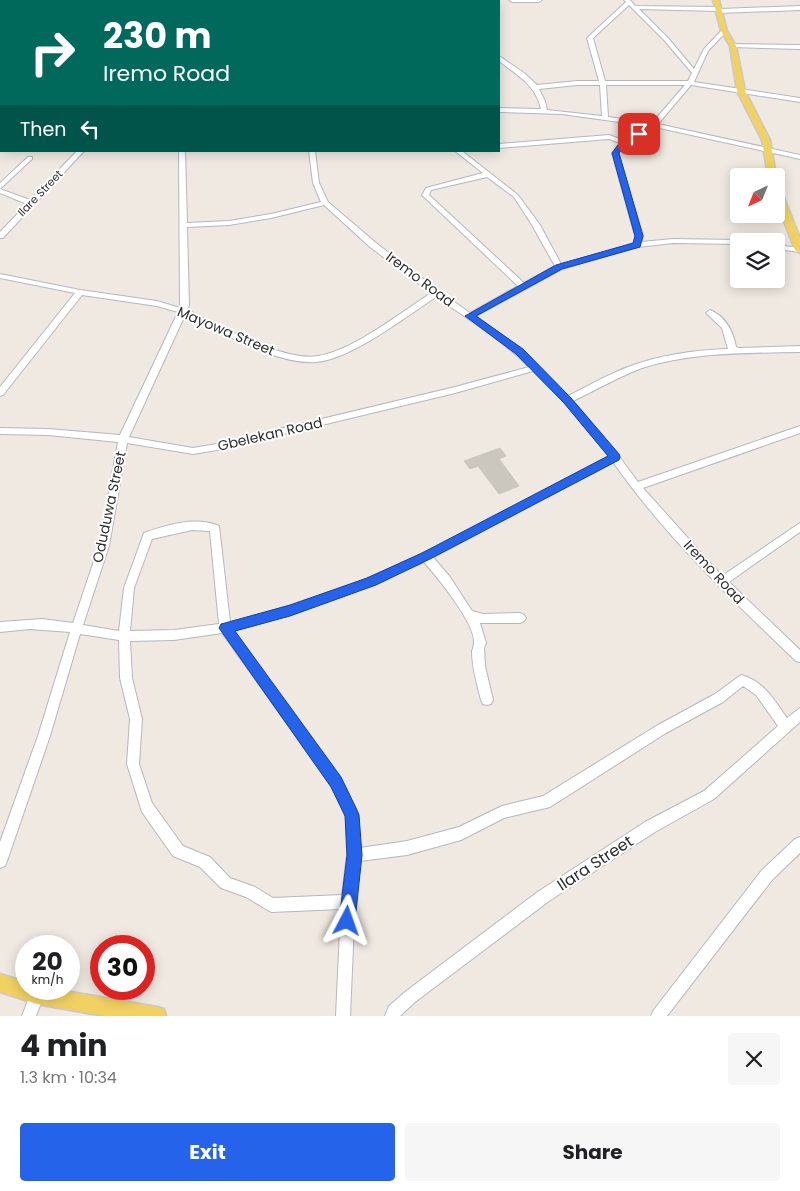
<!DOCTYPE html>
<meta charset="utf-8">
<style>
body{margin:0;font-family:Poppins,sans-serif;background:#f6f6f6;color:#202124;height:100vh;display:flex;flex-direction:column;font-size:19px;white-space:nowrap}
*{box-sizing:border-box;margin:0}
p{font-size:16px;color:#757577}
.icon{flex:none;width:28px;height:28px;fill:none;stroke:currentColor;stroke-width:2;stroke-linecap:round;stroke-linejoin:round}
.map{position:relative;height:1016px;overflow:hidden}
.details{display:flex;flex-direction:column;background:#fff;flex:1}
.details>*{flex:none}
.top-card{position:absolute;left:0px;top:0px;width:500px;height:152px;box-shadow:0 2px 12px #0003;background:#00695c;color:#fff;overflow:hidden}
.needle{width:32px;rotate:223deg}
.fabs{position:absolute;left:730px;top:168px;display:grid;gap:10px}
.fabs a{display:grid;place-items:center;width:55px;height:55px;border-radius:5px;background:#fff;box-shadow:0 2px 12px #0003;font-size:25px}
.speed{position:absolute;left:15px;top:935px;display:flex;gap:10px;font-size:25px;font-weight:700;text-align:center}
.speed>*{display:grid;place-content:center;width:65px;height:65px;border-radius:50%;background:#fff;box-shadow:0 2px 12px #0003;line-height:1}
.speed small{font-size:12px;font-weight:400}
.speed .limit{border:8px solid #d22;background:#fff;color:#111}
.pin{position:absolute;display:grid;place-items:center;width:42px;height:42px;color:#fff;margin:-21px;border-radius:10px;box-shadow:0 2px 8px #0006}
.me{position:absolute;width:55px;margin:-28px;rotate:4deg;stroke-linejoin:round;filter:drop-shadow(0 0 4px #0008)}
.turn{display:flex;align-items:center;gap:18px;height:105px;padding:0 20px;font-size:22px}
.turn .icon{width:65px;height:65px;stroke-width:2.5}
.turn b{display:block;font-size:35px;line-height:42px}
.then{display:flex;align-items:center;height:48px;padding:0 20px;background:#0003;gap:10px;font-size:19px}
.round{display:grid;place-items:center;flex:none;width:52px;height:52px;border-radius:5px;background:#f6f6f6}
.summary{display:flex;align-items:center;justify-content:space-between;height:85px;padding:0 20px}
h1{font-size:30px;font-weight:700;line-height:38px}
.action{display:flex;gap:10px;margin-top:auto;padding:10px 20px}
.action a{flex:1;height:58px;border-radius:5px;background:#2563eb;color:#fff;font-size:20px;font-weight:700;line-height:58px;text-align:center}
.action a+a{background:#f6f6f6;color:#202124}
.map>svg:first-child{display:block}
.building{fill:#cbc7bf;stroke:#cbc5ba}
.lines{fill:none;stroke-linecap:round;stroke-linejoin:round}
.minor-casing{stroke:#b4b7c1;stroke-width:2}
.major-casing{stroke:#c9c9c9;stroke-width:3}
.minor{fill:#fff;fill-rule:evenodd}
.major{fill:#f2d163;fill-rule:evenodd}
.route{fill:#2563eb;stroke:#184099}
.labels{text-anchor:middle;dominant-baseline:central;stroke-width:4;stroke-linejoin:round;paint-order:stroke}
.far-street-label{font-size:11px;fill:#2e2e2e;stroke:#fff}
.street-label{font-size:14px;fill:#2e2e2e;stroke:#fff}
.near-street-label{font-size:16px;fill:#2e2e2e;stroke:#fff}
</style>
<div class="map">
<svg width="800" height="1016" viewBox="0 0 800 1016">
<rect width="100%" height="100%" fill="#efe9e1"/>
<path class="building" d="M500 448 506 456 499 459 519 486 499 494 478 466 470 469 464 461Z"/>
<g class="lines">
<defs>
<path id="minor" d="M21 0H27L28 1H22Z
M77 0H83V1H78Z
M440 0H446L447 1H441Z
M509 0H542L539 2H512Z
M624 0H630L635 6 719 7 721 9 800 6V10L719 13 717 11 639 9 668 38 694 69 704 49 722 30H726V32L708 51 694 82 800 98V102L691 85 658 124 800 155V159L655 127 626 143 618 153 643 236 641 242 673 239 739 240 742 241H739V244L673 243 638 247 562 269 476 316 522 350 568 396C588 386 607 375 628 367 660 355 694 350 728 349L722 328 706 313 710 310C725 316 733 331 736 347L739 348 800 346V352C748 353 692 352 642 368 618 377 596 390 573 401L618 455 638 482 800 426V433L643 488 722 576 800 523V532L729 582 800 650V662L796 661C731 599 665 536 613 462L433 557 450 577 472 611 483 614 520 613 524 615 526 618 524 621 520 623H480L486 643 484 648 485 666 493 700 491 704 487 705 483 704 481 700C477 684 472 667 472 651 473 648 474 646 474 643 476 624 437 577 424 562 362 590 300 614 233 631L340 778 358 815 360 848 407 841 459 827 502 806 543 796 658 725 715 694 741 675C764 681 774 700 787 718L800 708V722L714 799 655 832 549 901 415 1002 400 1016H385L389 1006 405 992 539 891 645 822 704 791 778 726 756 695 743 686 723 702 666 733 550 807 504 818 461 840 407 855 360 861 355 902 350 1016H336L341 909 271 912 246 897 221 888 200 867 173 856 142 812 127 764 130 719 120 678 119 640 80 634 50 736 7 861 5 866 0 868V842L38 736 70 632 30 629 0 632V622L42 619 73 623 99 546 118 442 48 435 0 434V428L48 429 120 435 178 312 157 306 82 295 3 395 0 396V387L75 293 0 278V274L80 290 157 301 180 308 179 151H185L187 223 229 221 271 214 321 202 313 183 309 151H315L319 183 328 202 376 243 439 291 470 313 518 286 422 195 426 188 483 173 455 151H462L518 195 540 225 561 264 634 244 635 236 612 153 620 143 609 139 499 148V144L609 135 623 140 648 126 562 114 499 112V108L541 109C536 85 517 75 499 61V56L524 73 537 85 577 81H599L587 38 626 2ZM629 5 664 40 692 73 688 81H605L593 38ZM577 85H600L602 116 547 110 545 101 539 89ZM606 85H685L652 123 608 117ZM487 177 514 197 532 225 555 266 524 283 429 195 431 190ZM324 205 370 247 431 293C400 313 354 350 318 356 283 362 219 325 187 310L189 305 187 227 229 225 271 218ZM436 297C468 319 501 339 529 367L455 387 217 444 193 448 129 437 185 315C221 332 276 365 316 362 352 359 405 317 436 297ZM533 371 564 402 609 456C516 505 424 558 325 595 294 606 262 614 230 622L219 526C195 516 167 525 144 533L124 588 119 631 83 625 109 546 127 443 193 454 217 450 455 393ZM192 530 210 531 219 624 174 630 130 631 134 588 152 539ZM222 633 332 786 346 816 347 855 342 895 273 898 255 887 230 878 210 857 183 846 152 803 139 764 142 719 132 678 130 641 174 640Z
M0 5 1 6V8L0 9Z
M0 32H1V36H0Z
M733 44 800 45V49L731 47 730 46Z
M0 68H1V72H0Z
M0 94H1V98H0Z
M77 151H84L3 238H0V232L27 204 0 193V183L28 157H32V159L0 189 30 200Z
M776 245 800 248V252L776 249Z
M800 837V853L772 880 667 1016H651L653 1011 762 870 795 839Z
M34 989 42 990 44 995 36 1016H22L32 990Z"/>
<path id="major" d="M713 0H719L727 31 736 46 745 91 770 140 776 176H768L762 140 737 91 730 46 721 31Z
M776 185 780 188 800 238V253L795 250 776 200Z
M0 974 26 982V989H54L157 1007 164 1009 166 1016H104L37 1004 0 992Z"/>
</defs>
<use href="#minor" class="minor-casing"/>
<use href="#major" class="major-casing"/>
<use href="#minor" class="minor"/>
<use href="#major" class="major"/>
</g>
<path class="route" d="M637 132 643 134 626 144 619 153 643 236 640 247 562 269 476 316 523 349 571 398 619 454 620 457 619 460 430 559 376 585 290 616 235 631 341 777 357 810 359 815 362 855 355 921 353 927 347 929 341 927 339 921 347 855 345 816 331 787 219 628 221 624 225 623 290 605 367 578 422 553 608 456 564 403 516 354 465 316 556 265 633 243 635 236 612 153 621 141Z"/>
<g class="labels">
<g class="far-street-label">
<text transform="translate(40 193) rotate(-46)">Ilare Street</text>
</g>
<g class="street-label">
<text transform="translate(420 279) rotate(37)">Iremo Road</text>
<text transform="translate(226 331) rotate(23)">Mayowa Street</text>
<text transform="translate(270 434) rotate(-13)">Gbelekan Road</text>
<text transform="translate(109 507) rotate(-78)">Oduduwa Street</text>
<text transform="translate(714 572) rotate(47)">Iremo Road</text>
</g>
<g class="near-street-label">
<text transform="translate(595 863) rotate(-33)">Ilara Street</text>
</g>
</g>
</svg>
<div class="fabs">
<a><svg class="needle" viewBox="-14 -14 28 28"><path d="M0-13l5 13h-10z" fill="#e53935"/><path d="M0 13l5-13h-10z" fill="#757577"/></svg></a>
<a><svg class="icon" aria-label="layers" viewBox="0 0 24 24"><path d="M12 4l9 5-9 5-9-5zM3 14l9 5 9-5"/></svg></a>
</div>
<div class="speed"><div>20<small>km/h</small></div><div class="limit">30</div></div>
<div class="pin" style="left:639px;top:134px;background:#d93025"><svg class="icon" aria-label="arrive" viewBox="0 0 24 24"><path d="M6 21V4h12l-3 4 3 4H6"/></svg></div>
<svg class="me" style="left:347px;top:921px" viewBox="-20 -20 40 40"><path d="M0-17L14 15 0 8-14 15z" fill="#2563eb" stroke="#fff" stroke-width="4"/></svg>
<div class="top-card">
<div class="turn"><svg class="icon" aria-label="right" viewBox="0 0 24 24"><path d="M7 20v-9h11M14 6l5 5-5 5"/></svg><div><b>230 m</b>Iremo Road</div></div>
<div class="then">Then<svg class="icon" aria-label="left" viewBox="0 0 24 24"><path d="M17 20v-9H6M10 6l-5 5 5 5"/></svg></div>
</div>
</div>
<section class="details">
<div class="summary"><div><h1>4 min</h1><p>1.3 km · 10:34</p></div><a class="round"><svg class="icon" aria-label="close" viewBox="0 0 24 24"><path d="M6 6l12 12M18 6L6 18"/></svg></a></div>
<div class="action"><a>Exit</a><a>Share</a></div>
</section>
